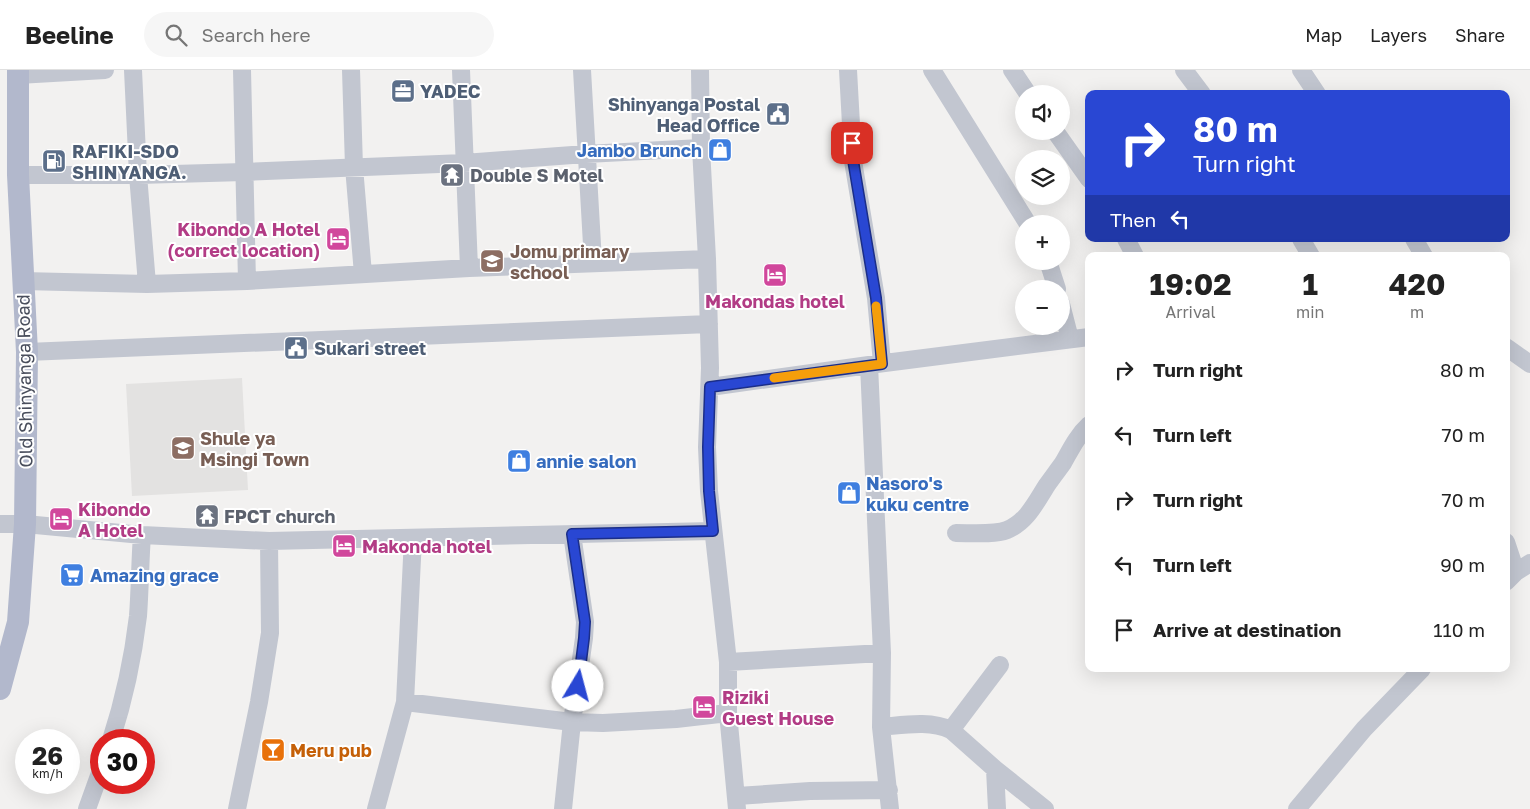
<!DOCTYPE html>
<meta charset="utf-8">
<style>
body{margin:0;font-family:"Golos Text",sans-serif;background:#f6f6f6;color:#222;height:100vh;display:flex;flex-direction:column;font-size:19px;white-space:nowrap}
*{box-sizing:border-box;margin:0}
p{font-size:16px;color:#767676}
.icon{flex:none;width:28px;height:28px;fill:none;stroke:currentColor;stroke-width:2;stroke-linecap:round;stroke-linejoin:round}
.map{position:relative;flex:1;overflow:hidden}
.sheet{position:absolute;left:1085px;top:182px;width:425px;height:420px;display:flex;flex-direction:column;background:#fff;border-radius:10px;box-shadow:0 5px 20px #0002}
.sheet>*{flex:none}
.hud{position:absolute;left:1085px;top:20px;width:425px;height:152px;border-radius:10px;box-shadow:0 5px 20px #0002;background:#2947d3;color:#fff;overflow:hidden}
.buttons{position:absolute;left:1015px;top:15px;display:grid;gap:10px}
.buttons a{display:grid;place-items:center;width:55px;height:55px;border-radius:50%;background:#fff;box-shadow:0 5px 20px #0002;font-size:25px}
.speed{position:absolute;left:15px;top:659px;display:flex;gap:10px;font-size:25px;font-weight:700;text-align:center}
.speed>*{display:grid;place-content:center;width:65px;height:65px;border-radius:50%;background:#fff;box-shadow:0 5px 20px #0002;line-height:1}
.speed small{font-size:12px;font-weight:400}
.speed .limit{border:8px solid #d22;background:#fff;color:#111}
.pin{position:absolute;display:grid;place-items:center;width:42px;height:42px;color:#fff;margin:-21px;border-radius:10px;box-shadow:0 2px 8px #0006}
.me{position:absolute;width:55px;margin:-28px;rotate:8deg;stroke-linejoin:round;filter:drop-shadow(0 0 4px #0008)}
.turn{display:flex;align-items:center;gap:18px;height:105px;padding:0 25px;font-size:22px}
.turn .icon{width:65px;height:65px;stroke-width:2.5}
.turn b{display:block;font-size:35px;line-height:42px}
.then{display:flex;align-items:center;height:48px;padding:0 25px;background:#0003;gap:10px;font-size:19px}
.eta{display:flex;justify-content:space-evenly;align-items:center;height:85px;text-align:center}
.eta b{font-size:30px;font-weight:700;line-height:35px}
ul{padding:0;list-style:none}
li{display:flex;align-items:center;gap:15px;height:65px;padding:0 25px}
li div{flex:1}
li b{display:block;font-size:19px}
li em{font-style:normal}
header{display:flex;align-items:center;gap:30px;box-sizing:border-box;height:70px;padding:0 25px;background:#fff;border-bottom:1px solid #e0e0e0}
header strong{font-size:24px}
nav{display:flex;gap:28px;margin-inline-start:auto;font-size:18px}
.search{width:350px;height:45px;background:#f6f6f6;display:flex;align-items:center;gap:12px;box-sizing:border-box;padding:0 18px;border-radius:28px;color:#767676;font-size:19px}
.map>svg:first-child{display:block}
.education{fill:#e3e2e1}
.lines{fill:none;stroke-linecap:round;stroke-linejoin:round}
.minor{stroke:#c2c6d0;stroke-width:18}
.major{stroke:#b2b8cc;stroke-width:22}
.route-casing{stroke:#1b2e89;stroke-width:12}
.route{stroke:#2947d3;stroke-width:9}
.slow{stroke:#f59e0b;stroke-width:9}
.labels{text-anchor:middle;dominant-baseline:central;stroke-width:4;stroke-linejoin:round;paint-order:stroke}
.service-label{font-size:18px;font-weight:bold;fill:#4e5e75;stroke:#fff;text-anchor:start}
.shop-label{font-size:18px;font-weight:bold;fill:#366cbe;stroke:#fff;text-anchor:start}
.worship-label{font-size:18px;font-weight:bold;fill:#5b616d;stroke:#fff;text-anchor:start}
.hotel-label{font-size:18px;font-weight:bold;fill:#b23c85;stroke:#fff;text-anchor:start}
.education-label{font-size:18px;font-weight:bold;fill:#785e54;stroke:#fff;text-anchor:start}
.street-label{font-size:18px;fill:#494e5c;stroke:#fff}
.food-label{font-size:18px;font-weight:bold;fill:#c56008;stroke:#fff;text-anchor:start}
</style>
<header>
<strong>Beeline</strong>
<div class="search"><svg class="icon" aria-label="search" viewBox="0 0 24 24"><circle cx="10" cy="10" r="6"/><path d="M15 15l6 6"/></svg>Search here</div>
<nav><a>Map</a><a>Layers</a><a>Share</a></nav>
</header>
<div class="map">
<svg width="1530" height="739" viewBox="0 0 1530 739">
<rect width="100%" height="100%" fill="#f2f1f0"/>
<path class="education" d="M242 308 248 420 132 426 126 314Z"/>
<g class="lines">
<path class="minor" d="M133 0 138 105 147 214
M242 0 247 211
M351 0 354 97 363 204
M461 0 469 198
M582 0 593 192
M700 0 701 78 707 189 710 298 707 377 709 421 728 592V643L737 739
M848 0 853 91 876 228 882 293
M932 0 1028 154
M1012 0 1028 24
M1184 0 1202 24
M1301 0 1317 24
M18 5 105 0
M1055 61 1089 109
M18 105H138L244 102 464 93 586 84 701 78
M1126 169 1135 186
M1301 169 1311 186
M1414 169 1424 186
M1048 191 1057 219
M23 211 147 214 247 211 469 198 707 189
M1061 234 1070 269
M1506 277 1530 294
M27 282 709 254
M869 295 882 583 881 657 890 739
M710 317 869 295 1089 267
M0 454H25L142 465 269 471 713 461
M956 463C971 463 994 465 1007 460 1027 452 1036 432 1047 415 1052 408 1058 400 1063 393 1071 379 1077 366 1089 355
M1506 472 1516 502
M1506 512 1516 502 1530 493
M728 592 882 583
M405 632 572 652 603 653 676 649 728 643
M881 657C904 655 930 650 951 660L995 699 1045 739
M951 660 1000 595
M111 670C124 630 133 588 138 546 140 519 140 492 142 465
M995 699 997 739
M737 726 810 721 889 720
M87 739 101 700
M237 739 259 632 270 563 269 471
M376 739 405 632 413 468
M563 739 572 652 584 568 585 552 572 464
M1297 739 1364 659 1422 599"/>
<path class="major" d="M0 619 18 552 25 454 27 282 18 105V0"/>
</g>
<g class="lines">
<defs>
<path id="route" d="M578 616 584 568 585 552 572 464 713 461 709 421 708 377 710 317 882 294 876 228 853 90 852 73"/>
</defs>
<use href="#route" class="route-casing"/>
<use href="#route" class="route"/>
<path class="slow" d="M774 308 882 294 876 236"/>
</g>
<defs>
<symbol id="office-square" viewBox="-11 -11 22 22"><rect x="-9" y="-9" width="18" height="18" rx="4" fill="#5c6f8a" stroke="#fff"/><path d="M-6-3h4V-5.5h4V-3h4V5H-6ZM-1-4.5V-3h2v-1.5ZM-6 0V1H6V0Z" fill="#fff"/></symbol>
<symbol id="civic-square" viewBox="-11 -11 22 22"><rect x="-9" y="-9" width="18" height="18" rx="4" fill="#5c6f8a" stroke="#fff"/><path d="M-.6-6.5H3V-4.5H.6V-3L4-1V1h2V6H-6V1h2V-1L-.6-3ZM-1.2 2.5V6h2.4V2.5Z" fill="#fff"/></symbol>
<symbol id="shop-square" viewBox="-11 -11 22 22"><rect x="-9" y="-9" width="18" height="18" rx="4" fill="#3f7fe0" stroke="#fff"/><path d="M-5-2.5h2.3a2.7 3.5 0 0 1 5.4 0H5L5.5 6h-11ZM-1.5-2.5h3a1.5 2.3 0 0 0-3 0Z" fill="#fff"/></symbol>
<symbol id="fuel-square" viewBox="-11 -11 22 22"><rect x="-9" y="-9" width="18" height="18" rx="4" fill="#5c6f8a" stroke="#fff"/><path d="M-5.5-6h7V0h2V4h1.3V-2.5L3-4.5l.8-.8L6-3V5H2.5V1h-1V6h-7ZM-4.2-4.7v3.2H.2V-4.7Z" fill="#fff"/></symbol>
<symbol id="temple-square" viewBox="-11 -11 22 22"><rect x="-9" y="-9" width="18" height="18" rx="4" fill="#6b7280" stroke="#fff"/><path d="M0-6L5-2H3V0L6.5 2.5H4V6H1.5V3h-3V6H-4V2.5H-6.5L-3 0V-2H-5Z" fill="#fff"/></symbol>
<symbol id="hotel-square" viewBox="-11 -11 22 22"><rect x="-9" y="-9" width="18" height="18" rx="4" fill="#d1479c" stroke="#fff"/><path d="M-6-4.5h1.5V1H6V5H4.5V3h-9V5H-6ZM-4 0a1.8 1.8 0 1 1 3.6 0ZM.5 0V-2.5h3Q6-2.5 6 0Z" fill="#fff"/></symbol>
<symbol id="school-square" viewBox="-11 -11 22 22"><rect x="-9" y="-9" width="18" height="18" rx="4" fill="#8d6e63" stroke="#fff"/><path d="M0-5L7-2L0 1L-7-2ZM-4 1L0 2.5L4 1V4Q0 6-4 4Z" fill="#fff"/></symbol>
<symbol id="supermarket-square" viewBox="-11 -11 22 22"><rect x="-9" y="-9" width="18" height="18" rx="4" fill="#3f7fe0" stroke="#fff"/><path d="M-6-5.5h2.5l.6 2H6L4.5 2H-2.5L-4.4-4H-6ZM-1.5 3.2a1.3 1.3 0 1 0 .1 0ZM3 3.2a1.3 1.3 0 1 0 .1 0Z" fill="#fff"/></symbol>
<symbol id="bar-square" viewBox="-11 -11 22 22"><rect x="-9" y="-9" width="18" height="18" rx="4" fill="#e8710a" stroke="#fff"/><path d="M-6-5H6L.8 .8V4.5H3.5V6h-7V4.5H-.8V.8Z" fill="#fff"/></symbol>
</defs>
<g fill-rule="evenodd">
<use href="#office-square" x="389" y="7" width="28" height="28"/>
<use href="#civic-square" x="764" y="30" width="28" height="28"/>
<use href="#shop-square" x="706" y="66" width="28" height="28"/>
<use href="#fuel-square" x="40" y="77" width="28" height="28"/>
<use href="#temple-square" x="438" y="91" width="28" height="28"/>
<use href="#hotel-square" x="324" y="155" width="28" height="28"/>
<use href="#school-square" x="478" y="177" width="28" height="28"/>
<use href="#hotel-square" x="761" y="191" width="28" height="28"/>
<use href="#civic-square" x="282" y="264" width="28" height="28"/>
<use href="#school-square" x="169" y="364" width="28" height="28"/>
<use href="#shop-square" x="505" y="377" width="28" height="28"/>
<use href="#shop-square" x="835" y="409" width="28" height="28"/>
<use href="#temple-square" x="193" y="432" width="28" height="28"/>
<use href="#hotel-square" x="47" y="435" width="28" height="28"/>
<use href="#hotel-square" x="330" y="462" width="28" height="28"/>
<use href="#supermarket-square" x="58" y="491" width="28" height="28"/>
<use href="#hotel-square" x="690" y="623" width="28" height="28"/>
<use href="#bar-square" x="259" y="666" width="28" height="28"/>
</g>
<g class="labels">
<g class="service-label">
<text x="420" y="21">YADEC</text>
<text x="760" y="34" text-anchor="end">Shinyanga Postal<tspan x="760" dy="21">Head Office</tspan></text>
<text x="72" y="81">RAFIKI-SDO<tspan x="72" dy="21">SHINYANGA.</tspan></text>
<text x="314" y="278">Sukari street</text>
</g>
<g class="shop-label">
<text x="702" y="80" text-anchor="end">Jambo Brunch</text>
<text x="536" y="391">annie salon</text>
<text x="866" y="413">Nasoro's<tspan x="866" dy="21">kuku centre</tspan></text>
<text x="90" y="505">Amazing grace</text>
</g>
<g class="worship-label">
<text x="470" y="105">Double S Motel</text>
<text x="224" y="446">FPCT church</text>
</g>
<g class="hotel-label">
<text x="320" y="159" text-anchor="end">Kibondo A Hotel<tspan x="320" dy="21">(correct location)</tspan></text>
<text x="775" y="231" text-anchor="middle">Makondas hotel</text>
<text x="78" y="439">Kibondo<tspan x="78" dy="21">A Hotel</tspan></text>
<text x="362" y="476">Makonda hotel</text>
<text x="722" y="627">Riziki<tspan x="722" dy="21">Guest House</tspan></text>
</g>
<g class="education-label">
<text x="510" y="181">Jomu primary<tspan x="510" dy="21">school</tspan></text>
<text x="200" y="368">Shule ya<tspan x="200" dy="21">Msingi Town</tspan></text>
</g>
<g class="street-label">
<text transform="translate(24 311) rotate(-91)">Old Shinyanga Road</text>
</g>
<g class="food-label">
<text x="290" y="680">Meru pub</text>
</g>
</g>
</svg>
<div class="buttons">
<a><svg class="icon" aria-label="sound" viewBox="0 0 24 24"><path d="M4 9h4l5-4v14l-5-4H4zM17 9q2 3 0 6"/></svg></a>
<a><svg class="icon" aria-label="layers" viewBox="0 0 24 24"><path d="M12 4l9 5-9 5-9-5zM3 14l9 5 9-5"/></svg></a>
<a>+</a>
<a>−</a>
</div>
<div class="speed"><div>26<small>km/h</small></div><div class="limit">30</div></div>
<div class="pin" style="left:852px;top:73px;background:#d93025"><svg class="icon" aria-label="arrive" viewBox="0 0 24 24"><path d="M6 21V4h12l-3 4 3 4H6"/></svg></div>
<svg class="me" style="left:578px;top:616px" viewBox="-20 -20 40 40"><circle r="19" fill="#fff"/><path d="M0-13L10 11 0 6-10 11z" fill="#2947d3"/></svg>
<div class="hud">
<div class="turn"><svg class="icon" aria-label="right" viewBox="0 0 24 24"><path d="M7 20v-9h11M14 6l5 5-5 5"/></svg><div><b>80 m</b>Turn right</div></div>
<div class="then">Then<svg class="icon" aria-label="left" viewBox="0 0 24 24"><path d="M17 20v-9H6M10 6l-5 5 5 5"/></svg></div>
</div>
<section class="sheet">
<div class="eta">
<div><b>19:02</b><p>Arrival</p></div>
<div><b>1</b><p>min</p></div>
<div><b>420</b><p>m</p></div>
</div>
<ul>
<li><svg class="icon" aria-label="right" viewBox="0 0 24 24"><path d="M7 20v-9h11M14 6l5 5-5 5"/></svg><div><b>Turn right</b></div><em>80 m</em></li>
<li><svg class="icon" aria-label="left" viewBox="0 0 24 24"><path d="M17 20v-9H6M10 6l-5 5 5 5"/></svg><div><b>Turn left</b></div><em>70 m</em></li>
<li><svg class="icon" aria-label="right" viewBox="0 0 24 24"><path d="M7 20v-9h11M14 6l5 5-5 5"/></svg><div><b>Turn right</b></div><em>70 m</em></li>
<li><svg class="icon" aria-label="left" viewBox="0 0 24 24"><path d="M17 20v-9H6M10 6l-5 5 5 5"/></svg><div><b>Turn left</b></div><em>90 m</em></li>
<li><svg class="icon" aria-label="arrive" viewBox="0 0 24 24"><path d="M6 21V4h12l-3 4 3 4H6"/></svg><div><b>Arrive at destination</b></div><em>110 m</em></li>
</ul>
</section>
</div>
